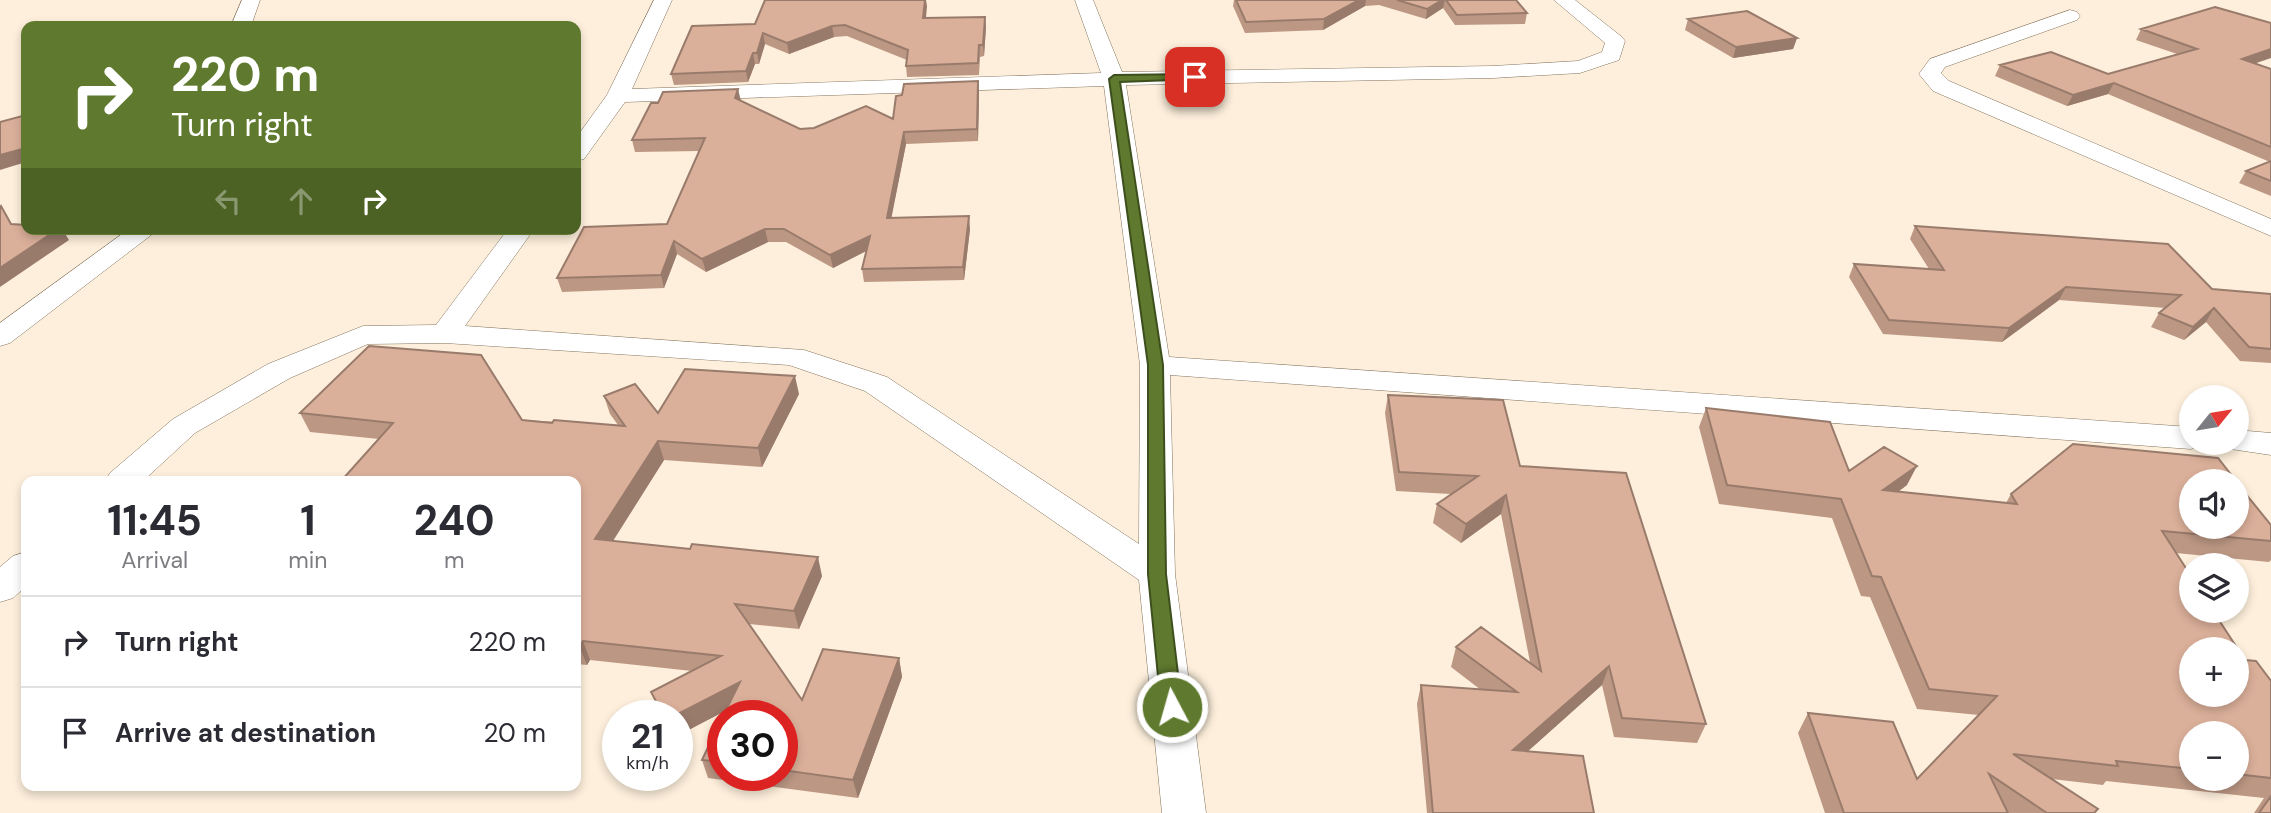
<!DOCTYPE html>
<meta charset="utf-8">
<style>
body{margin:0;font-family:"DM Sans",sans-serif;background:#f7f7f7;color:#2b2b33;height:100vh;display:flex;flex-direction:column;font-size:26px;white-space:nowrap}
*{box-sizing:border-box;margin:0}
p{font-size:23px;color:#7c7c81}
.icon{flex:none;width:38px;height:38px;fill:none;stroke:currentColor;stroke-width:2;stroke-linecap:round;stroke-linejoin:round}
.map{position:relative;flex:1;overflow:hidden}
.drawer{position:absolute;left:21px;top:476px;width:560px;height:315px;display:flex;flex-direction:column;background:#fff;border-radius:14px;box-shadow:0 4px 10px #0003}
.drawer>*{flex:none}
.banner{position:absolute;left:21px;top:21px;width:560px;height:214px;border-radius:14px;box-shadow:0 4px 10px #0003;background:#5f7a2e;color:#fff;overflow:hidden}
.needle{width:46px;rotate:60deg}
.controls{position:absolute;left:2179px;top:385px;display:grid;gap:14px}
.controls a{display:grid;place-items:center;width:70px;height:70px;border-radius:50%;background:#fff;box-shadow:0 4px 10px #0003;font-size:35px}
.speed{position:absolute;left:602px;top:700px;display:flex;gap:14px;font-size:35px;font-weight:700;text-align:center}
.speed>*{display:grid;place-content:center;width:91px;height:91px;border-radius:50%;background:#fff;box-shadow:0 4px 10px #0003;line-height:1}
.speed small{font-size:18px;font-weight:400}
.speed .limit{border:10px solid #d22;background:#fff;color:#111}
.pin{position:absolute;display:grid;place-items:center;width:60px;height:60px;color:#fff;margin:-30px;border-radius:14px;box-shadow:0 4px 10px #0006}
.me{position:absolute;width:77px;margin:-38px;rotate:354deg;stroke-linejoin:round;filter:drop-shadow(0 0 5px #0008)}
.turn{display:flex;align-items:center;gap:24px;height:147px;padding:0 35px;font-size:32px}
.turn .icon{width:91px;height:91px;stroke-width:2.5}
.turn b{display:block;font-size:49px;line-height:60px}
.lanes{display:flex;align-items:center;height:66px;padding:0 35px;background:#0003;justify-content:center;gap:35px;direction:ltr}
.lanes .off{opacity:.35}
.eta{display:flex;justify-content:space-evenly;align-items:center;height:119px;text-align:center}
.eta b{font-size:42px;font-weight:700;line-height:49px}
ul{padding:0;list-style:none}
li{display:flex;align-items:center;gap:21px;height:91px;padding:0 35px;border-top:2px solid #e1e1e2}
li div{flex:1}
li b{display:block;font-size:26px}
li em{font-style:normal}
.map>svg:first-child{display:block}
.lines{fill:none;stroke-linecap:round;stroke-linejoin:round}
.street-casing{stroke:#81725d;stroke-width:1}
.street{fill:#fff;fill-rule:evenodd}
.wall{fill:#bc9784;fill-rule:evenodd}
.shaded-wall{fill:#997b6c}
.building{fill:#dbb09a;stroke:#997b6c;stroke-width:2;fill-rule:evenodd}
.route{fill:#5f7a2e;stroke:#3e4f1e;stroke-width:2}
</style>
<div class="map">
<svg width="2271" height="813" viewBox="0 0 2271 813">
<rect width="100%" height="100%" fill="#fdefdb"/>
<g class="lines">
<defs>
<path id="street" d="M242 0H260L251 26H231Z
M654 0H672L632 89 1101 73 1075 0H1093L1122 72 1493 66 1578 61 1602 52 1605 43 1554 0H1575L1622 37 1625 41 1619 60 1580 73 1493 78 1126 85 1169 357 2191 427V443H2204L2191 449 1170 375 1175 574 1206 813H1162L1139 580 865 391 789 365 445 343 368 344 290 378 195 433 143 481H105L110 473 173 419 268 364 363 326 436 325 508 229H534L465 326 804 350 887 377 1139 544 1140 365 1104 86 625 102 584 159 576 161V138L607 95Z
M2070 10 2077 12 2080 16 2077 20 1945 67 1941 73 1949 81 2271 219V236L1933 91 1919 74 1930 59Z
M129 229H159L10 343 0 346V323Z
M2236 430 2271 433V455L2224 448 2221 443H2236Z
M26 552V586L13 598 0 602V567L13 556Z"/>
</defs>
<use href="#street" class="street-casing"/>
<use href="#street" class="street"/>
</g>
<path class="wall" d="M781 0H926V18L985 17 986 27 984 56 980 57 979 75 907 77 906 66 907 60 847 36 834 37 789 54 765 44 759 64H755L748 82 674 85 671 74 755 24Z
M1234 0H1516L1527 13 1525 24 1455 25 1443 8 1426 19 1379 5 1365 6 1323 30 1245 33 1233 6Z
M1688 19 1797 38 1793 49 1733 58 1685 30Z
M2141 29 2271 69V196L2239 183 2246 171 2270 162 2108 94 2067 106 1995 76 2000 65 2108 74 2177 54 2136 40Z
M978 81 979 93 978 141 906 144 891 218 970 229 964 280 864 282 862 269 866 251 833 268 786 242H768L706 272 677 254 664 288 562 292 557 278 667 224 700 151 635 152 632 140 741 101 800 129 814 128 893 119 902 95Z
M1915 226 2212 289 2271 294V363L2240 361 2206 322 2184 340 2151 327 2159 313 2166 308 2059 300 2002 342 1883 334 1849 277 1854 264 1929 269 1910 239Z
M799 394 762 467 664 460 613 541 822 576 799 629 749 624 802 700 899 658 902 677 858 798 708 778 702 760 723 716V775H782V716L725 711 677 736V716H661L651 692 692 671 590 660 587 665 576 664V481L379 439 310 432 300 413 522 420 618 425 610 414 604 396 658 413Z
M1388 395 1520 466 1706 724 1697 743 1614 737 1602 685 1528 751 1594 813H1427L1417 704 1421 685 1481 690 1451 667 1456 647 1530 662 1501 514 1461 543 1433 523 1437 504 1451 494 1396 491 1385 413Z
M1706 408 1849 471 1907 485 1898 492 2006 503 2011 494 2271 525V560L2269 562 2176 553 2245 660 2271 681V813H2254L2264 798 2106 781 2103 785 2052 779 2095 813H1825L1798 733 1808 713 1917 779 1979 715 1917 709 1870 597 1861 596 1832 518 1719 504 1699 427ZM2191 733H2236V779H2191Z"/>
<path class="shaded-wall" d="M925 0H926L927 6 925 29 923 18Z
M1359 0H1366L1365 6 1323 30 1324 19Z
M1442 0H1445L1443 8 1426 19 1427 9Z
M985 17 986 27 984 56 983 45Z
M832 26 834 37 789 54 787 43Z
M763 33 765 44 759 64 757 53Z
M1797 38 1793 49 1733 58 1736 47Z
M2271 49V58L2236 70 2242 59Z
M753 53 755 64 748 82 746 71Z
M978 81 979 93 978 141 977 129Z
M2114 83 2108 94 2067 106 2073 95Z
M738 89 741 101 735 98Z
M904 132 906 144 889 230 887 218Z
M26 148V162L0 170V155Z
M969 216 970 229 964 280 963 267Z
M58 229H62L69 240 0 287V268Z
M765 229 768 242 706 272 702 259Z
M870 236 872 248 833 268 830 255Z
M674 241 677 254 664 288 661 275Z
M2066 287 2059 300 2002 342 2009 328Z
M2214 308 2206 322 2184 340 2193 327Z
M795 376 799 394 762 467 758 448Z
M658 441 664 460 602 558 595 539Z
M1917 466 1907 485 1874 509 1883 490Z
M1506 495 1501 514 1461 543 1466 524Z
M818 557 822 576 799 629 794 611Z
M583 641 590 660 587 665 579 646Z
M899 658 902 677 858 798 853 780Z
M1609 666 1602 685 1507 770 1513 750Z
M740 682 746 700 677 736V716H674Z"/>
<path class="building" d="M765 0H925L923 18 985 17 983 45H979L978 63 906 66 908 50 845 25 832 26 787 43 763 33 757 53H753L746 71 671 74 692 26 755 24Z
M1236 0H1359L1324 19 1246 22Z
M1397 0H1442L1427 9Z
M1446 0H1516L1527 13 1457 15Z
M2215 7 2271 23V49L2242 59 2271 69V147L2114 83 2073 95 2000 65 2051 52 2108 74 2197 49 2141 29Z
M1747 11 1797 38 1736 47 1688 19Z
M978 81 977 129 904 132 887 218 969 216 963 267 862 269 870 236 830 255 784 229H765L702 259 674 241 661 275 557 278 584 227 667 224 705 138 632 140 651 103H658L663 92 738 89 735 98 800 129 814 128 866 106 893 119 896 96 902 95 904 84Z
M26 115V148L0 155V122Z
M2271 161V181L2246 171Z
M1 206 11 224 26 225V229H58L0 268V207Z
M1915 226 2168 244 2212 289 2271 294V349L2249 347 2214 308 2193 327 2159 313 2181 295 2066 287 2009 328 1889 320 1854 264 1944 270Z
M369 346 481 355 522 420 552 423 554 420 625 426 604 396 635 384 658 413 685 369 795 376 758 448 658 441 595 539 690 549 692 544 818 557 794 611 735 604 802 700 823 649 899 658 853 780 782 770V716H723L740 682 674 716H664L651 692 721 656 583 641 579 646H576V481H341L393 423 300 413Z
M1388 395 1503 400 1520 466 1626 473 1706 724 1622 718 1609 666 1513 750 1583 756 1594 813H1433L1421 685 1517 692 1456 647 1481 627 1541 671 1506 495 1466 524 1437 504 1478 476 1399 472Z
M1706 408 1830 422 1849 471 1884 447 1917 466 1883 490 2017 504 2011 494 2073 444 2218 458 2236 481H2191V527H2236V482L2271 525V541L2162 531 2191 576V611H2213L2245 660 2256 661 2271 681V778L2236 774V733H2191V769L2116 761 2118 766 2013 754 2098 809 2094 813H2047L1989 774 2008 813H1844L1808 713 1893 722 1917 779 1997 696 1929 689 1881 577 1872 576 1841 499 1727 485ZM2191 649H2236V695H2191Z
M723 716V762L702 760Z
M2271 796V813H2259Z"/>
<path class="route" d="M1195 74 1199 75V79L1120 82 1163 365 1166 574 1182 707 1179 713 1172 715 1165 713 1161 707 1148 574V365L1109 79 1114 75Z"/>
</svg>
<div class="controls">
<a><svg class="needle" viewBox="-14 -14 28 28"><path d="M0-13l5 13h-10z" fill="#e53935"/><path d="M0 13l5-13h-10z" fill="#7c7c81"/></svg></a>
<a><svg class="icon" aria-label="sound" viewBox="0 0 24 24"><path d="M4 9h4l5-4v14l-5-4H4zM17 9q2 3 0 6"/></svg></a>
<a><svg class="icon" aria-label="layers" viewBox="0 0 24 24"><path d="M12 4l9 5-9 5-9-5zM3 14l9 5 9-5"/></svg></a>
<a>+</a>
<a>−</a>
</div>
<div class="speed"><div>21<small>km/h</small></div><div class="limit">30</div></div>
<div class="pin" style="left:1195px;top:77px;background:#d93025"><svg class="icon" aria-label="arrive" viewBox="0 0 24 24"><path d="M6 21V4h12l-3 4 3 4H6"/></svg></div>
<svg class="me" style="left:1172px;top:707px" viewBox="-20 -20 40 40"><circle r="17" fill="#5f7a2e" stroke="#fff" stroke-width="3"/><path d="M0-11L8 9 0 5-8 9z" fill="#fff"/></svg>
<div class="banner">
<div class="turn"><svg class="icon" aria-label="right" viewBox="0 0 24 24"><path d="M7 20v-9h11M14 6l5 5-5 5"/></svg><div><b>220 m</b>Turn right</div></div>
<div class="lanes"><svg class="icon off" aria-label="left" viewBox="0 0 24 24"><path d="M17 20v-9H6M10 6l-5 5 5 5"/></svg><svg class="icon off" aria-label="ahead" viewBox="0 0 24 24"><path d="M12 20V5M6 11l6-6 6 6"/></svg><svg class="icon" aria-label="right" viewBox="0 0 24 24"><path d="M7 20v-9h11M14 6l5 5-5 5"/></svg></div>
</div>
<section class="drawer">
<div class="eta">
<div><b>11:45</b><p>Arrival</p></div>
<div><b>1</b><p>min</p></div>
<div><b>240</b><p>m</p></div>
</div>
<ul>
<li><svg class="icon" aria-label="right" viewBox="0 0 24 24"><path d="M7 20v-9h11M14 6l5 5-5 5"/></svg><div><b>Turn right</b></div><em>220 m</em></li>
<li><svg class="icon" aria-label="arrive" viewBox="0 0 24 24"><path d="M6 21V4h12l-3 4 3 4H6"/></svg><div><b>Arrive at destination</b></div><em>20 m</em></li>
</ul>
</section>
</div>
